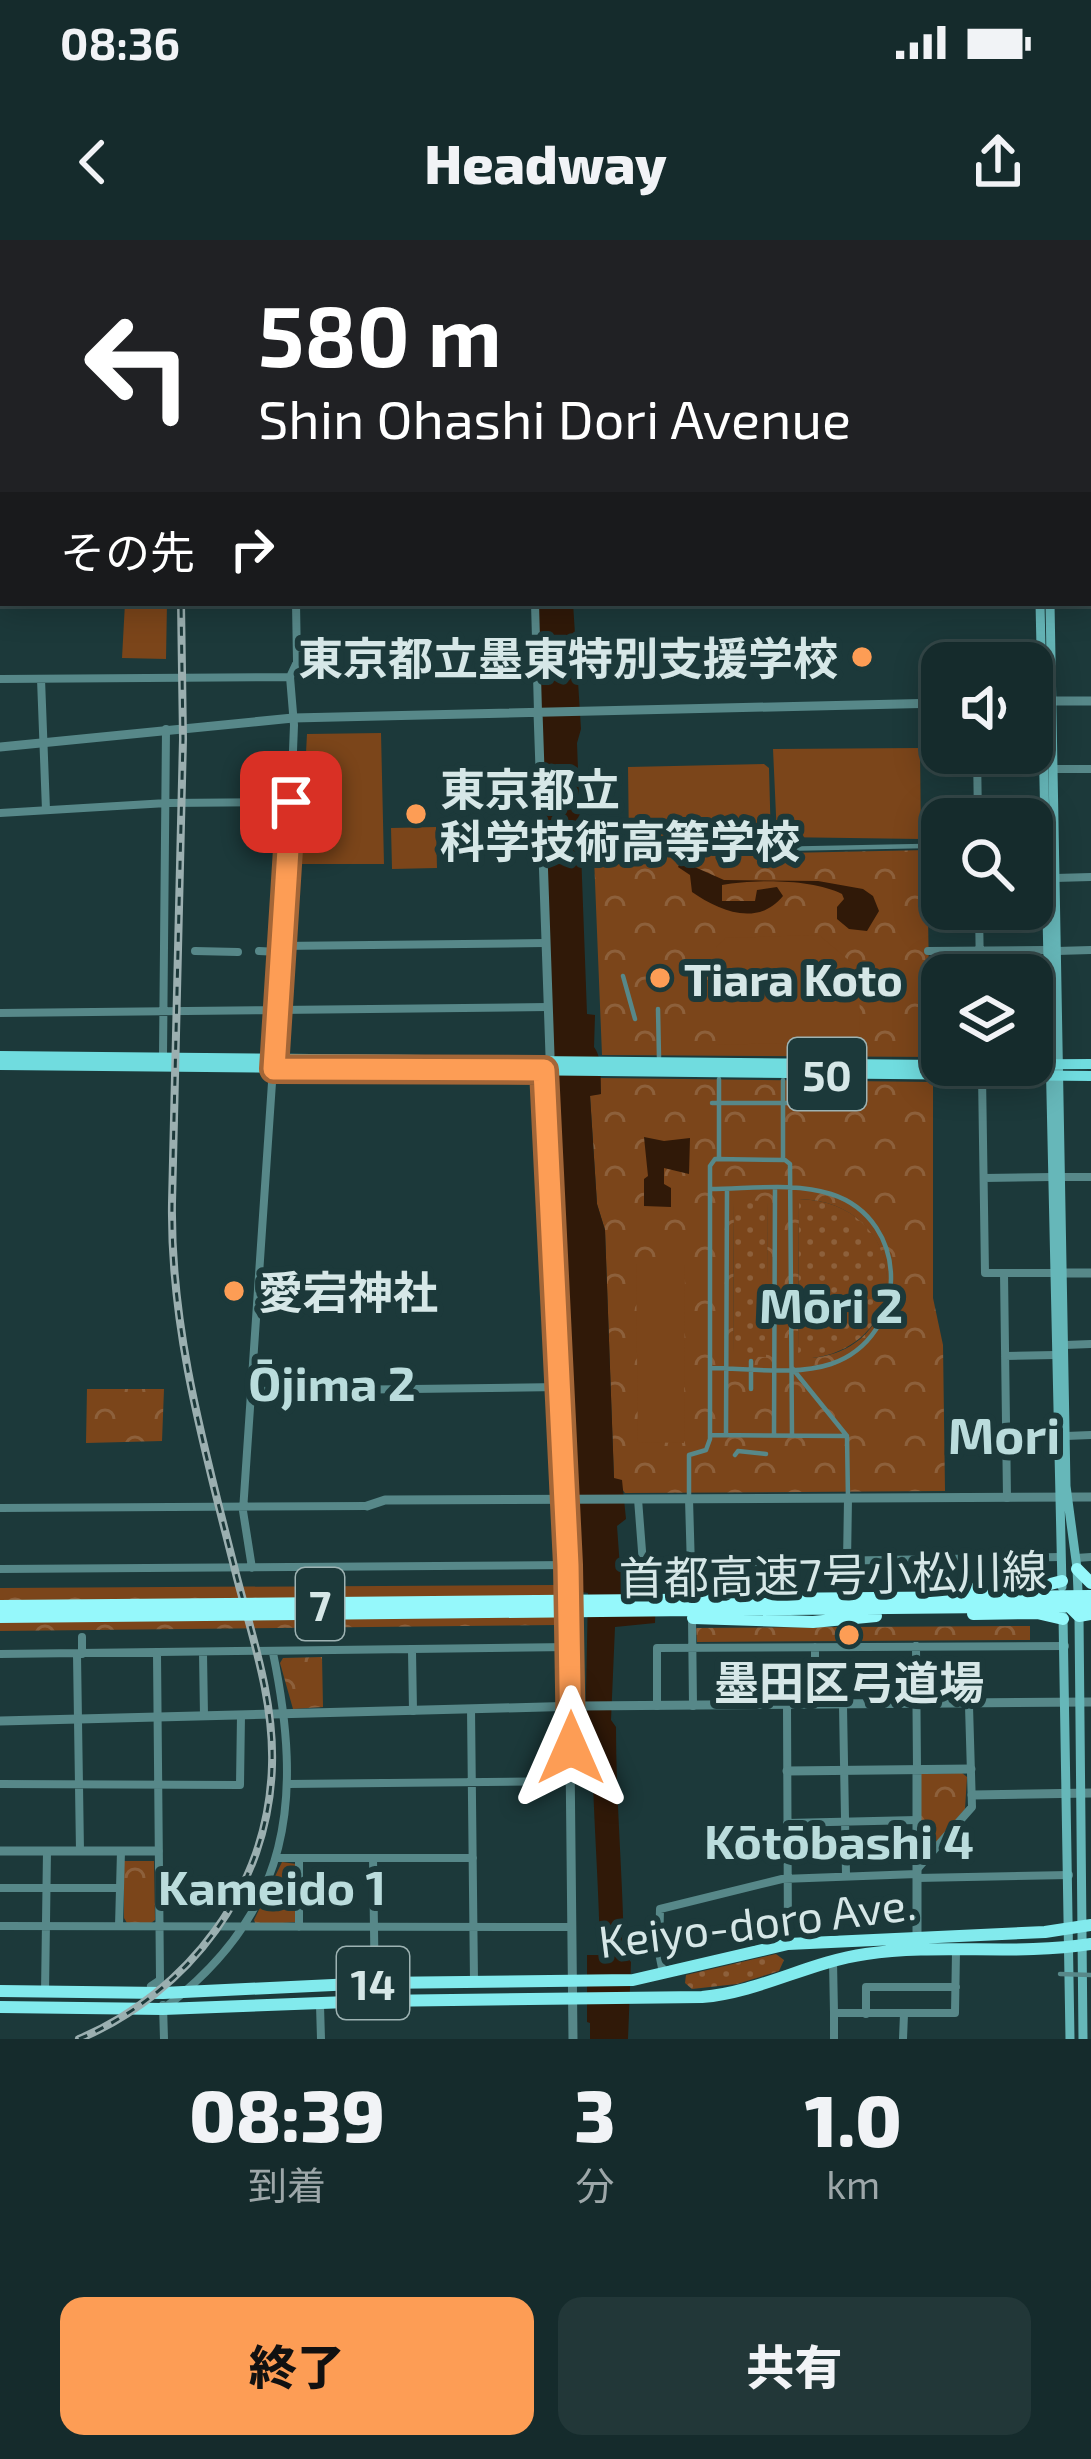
<!DOCTYPE html>
<html lang="ja">
<meta charset="utf-8">
<style>
body{margin:0;font-family:"Exo 2","Noto Sans JP",sans-serif;background:#223738;color:#f1f3f6;height:100vh;display:flex;flex-direction:column;font-size:45px;white-space:nowrap}
*{box-sizing:border-box;margin:0}
p{font-size:39px;color:#9da7a9}
.icon{flex:none;width:66px;height:66px;fill:none;stroke:currentColor;stroke-width:2;stroke-linecap:round;stroke-linejoin:round}
.map{position:relative;height:1799px;overflow:hidden}
.side{display:flex;flex-direction:column;background:#152b2c;flex:1}
.side>*{flex:none}
.banner{position:absolute;left:0px;top:0px;width:1092px;height:366px;box-shadow:0 6px 30px #0003,0 0 0 3px #344748;background:#202124;color:#fff;overflow:hidden}
.controls{position:absolute;left:921px;top:402px;display:grid;gap:24px}
.controls a{display:grid;place-items:center;width:132px;height:132px;border-radius:24px;background:#152b2c;box-shadow:0 6px 30px #0003,0 0 0 3px #344748;font-size:60px}
.pin{position:absolute;display:grid;place-items:center;width:102px;height:102px;color:#fff;margin:-51px;border-radius:24px;box-shadow:0 6px 18px #0006}
.me{position:absolute;width:132px;margin:-66px;rotate:0deg;stroke-linejoin:round;filter:drop-shadow(0 0 9px #0008)}
.turn{display:flex;align-items:center;gap:42px;height:252px;padding:0 60px;font-size:54px}
.turn .icon{width:156px;height:156px;stroke-width:2.5}
.turn b{display:block;font-size:84px;line-height:102px}
.then{display:flex;align-items:center;height:114px;padding:0 60px;background:#0003;gap:24px;font-size:45px}
.eta{display:flex;justify-content:space-evenly;align-items:center;height:204px;text-align:center}
.eta b{font-size:72px;font-weight:800;line-height:84px}
.primary-button{display:flex;gap:24px;margin-top:auto;padding:24px 60px}
.primary-button a{flex:1;height:138px;border-radius:24px;background:#fd9d55;color:#111;font-size:48px;font-weight:800;line-height:138px;text-align:center}
.primary-button a+a{background:#223738;color:#f1f3f6}
.status{display:flex;justify-content:space-between;align-items:center;height:84px;padding:0 60px;background:#152b2c;direction:ltr}
.status svg{height:33px;fill:currentColor}
header{display:flex;justify-content:space-between;align-items:center;height:156px;padding:0 60px;background:#152b2c;font-size:54px;font-weight:800}
.map>svg:first-child{display:block}
.grass{fill:url(#grass-dots)}
.forest{fill:url(#forest-crowns);fill-rule:evenodd}
.pitch{fill:#7b451a}
.water{fill:#301908}
.lines{fill:none;stroke-linecap:round;stroke-linejoin:round}
.pedestrian{stroke:#578889;stroke-width:4.5}
.minor{stroke:#578889;stroke-width:8}
.tertiary{stroke:#578889;stroke-width:9}
.secondary{stroke:#66b7b9;stroke-width:9}
.primary{stroke:#70dcdf;stroke-width:10}
.trunk{stroke:#82eaed;stroke-width:12}
.motorway{stroke:#95f8fb;stroke-width:12}
.rail-casing{stroke:#9bafb0;stroke-width:8}
.rail{stroke:#1c393a;stroke-width:3;stroke-dasharray:9;stroke-linecap:butt}
.pedestrian-bridge{stroke:#578889;stroke-width:4.5}
.motorway-bridge{stroke:#95f8fb;stroke-width:12}
.route-casing{stroke:#a46637;stroke-width:30}
.route{stroke:#fd9d55;stroke-width:21}
.poi-dot{fill:#fd9d55;stroke:#1c393a;stroke-width:4.5}
.labels{text-anchor:middle;dominant-baseline:central;stroke-width:12;stroke-linejoin:round;paint-order:stroke}
.shield{fill:#1c393a;stroke:#9eb3b3;stroke-width:3}
.shield-label{font-size:42px;font-weight:bold;fill:#d6e7e7}
.poi-label{font-size:45px;font-weight:bold;fill:#d6e7e7;stroke:#1c393a;text-anchor:start}
.street-label{font-size:45px;fill:#d6e7e7;stroke:#1c393a}
.neighbourhood-label{font-size:48px;font-weight:bold;fill:#badcdc;stroke:#1c393a}
.quarter-label{font-size:51px;font-weight:bold;fill:#badcdc;stroke:#1c393a}
</style>
<div class="status"><b>08:36</b><svg viewBox="0 0 49 12"><path d="M0 12V9h3v3zM5 12V6h3v6zM10 12V3h3v9zM15 12V0h3v12zM26 1h20v11H26zM47 4h2v5h-2z"/></svg></div>
<header><svg class="icon" aria-label="back" viewBox="0 0 24 24"><path d="M15 5l-7 7 7 7"/></svg>Headway<svg class="icon" aria-label="share" viewBox="0 0 24 24"><path d="M12 15V3M7 8l5-5 5 5M5 13v7h14v-7"/></svg></header>
<div class="map">
<svg width="1091" height="1799" viewBox="0 0 1091 1799">
<defs>
<pattern id="grass-dots" width="8" height="8" patternUnits="userSpaceOnUse" patternTransform="scale(3)"><rect width="8" height="8" fill="#7b451a"/><path d="M2 2h.1M6 6h.1" fill="none" stroke="#8d603b" stroke-width="1.8" stroke-linecap="round"/></pattern>
<pattern id="forest-crowns" width="20" height="18" patternUnits="userSpaceOnUse" patternTransform="scale(3)"><rect width="20" height="18" fill="#7b451a"/><path d="M2 6a3 3 0 1 1 6 0M12 15a3 3 0 1 1 6 0" fill="none" stroke="#8d603b"/></pattern>
</defs>
<rect width="100%" height="100%" fill="#1c393a"/>
<path class="grass" d="M799 959C916 962 917 1117 798 1119Z
M734 960H768L767 1117H733Z
M776 1714 784 1720 779 1731 737 1744 692 1749 685 1743 686 1735Z"/>
<path class="forest" d="M927 610 930 804 938 805V817L602 815 594 617Z
M600 838 933 842V1058L943 1105 945 1251 625 1253 614 1239 605 990 597 964 590 855 601 854ZM799 959C918 962 914 1123 798 1118ZM734 960 768 961 766 1117 733 1116Z
M87 1149H164L162 1201 86 1203Z
M558 1345 557 1385 0 1391V1348Z
M1030 1386V1400L697 1402 696 1388Z
M322 1417 323 1467 293 1469 280 1423 283 1418Z
M962 1533 967 1537 965 1569 921 1620V1534Z
M124 1621H154L155 1680 151 1683H127L124 1678Z
M282 1622 296 1624V1682L256 1685 254 1680Z"/>
<path class="pitch" d="M125 363H167L166 419 122 418Z
M381 493 384 624H300L307 494Z
M920 508 921 599 777 597 773 509Z
M764 524 769 528 771 603 629 605 628 527Z
M436 587 437 628 392 629 391 588Z
M819 695 859 729 860 791 850 801 716 805V708L725 698Z
M636 1024H685L684 1203 638 1202Z"/>
<path class="water" d="M538 363H573L581 489 577 503 587 774 595 775 594 807C603 819 600 839 601 854L590 856 597 964 605 990 614 1238 622 1240 626 1279 617 1286 620 1328 632 1346 656 1353 655 1383 615 1387 611 1480 616 1487C616 1563 623 1638 624 1714L631 1722 628 1799H590V1783L587 1782V1715H600C599 1644 593 1575 592 1505L585 1503 588 1353 582 1352 548 709Z
M681 621 724 640 818 641 863 649 873 656 879 671 867 691 849 689 837 679V667L844 659 842 654C813 639 755 639 722 645V661H755L757 650 777 647 783 656C757 688 718 670 692 652L690 635 678 627Z
M644 897 664 901 690 898 689 934 664 928V944L671 948V967L644 966V939L648 936Z"/>
<g class="lines">
<path class="pedestrian" d="M626 612 924 606
M623 736 635 779
M658 769 659 817
M712 863H791
M719 918V839
M783 920V840
M710 1128C747 1128 795 1136 831 1124 910 1097 912 980 831 954 795 942 748 949 710 949
M792 1128 847 1196 848 1259
M751 1149V1121
M710 1195 847 1196
M726 1195 727 949
M774 1195 775 949
M735 1215 738 1211 766 1214
M689 1257V1215L706 1210 710 1199V926L715 919 785 920 790 924 792 1195"/>
<path class="minor" d="M217 0V3
M863 0V3
M924 0V3
M423 3V0
M802 3 803 0
M987 3V0
M1089 112H1091
M1089 160H1091
M1089 209H1091
M0 319H3
M535 363 538 472
M0 439 290 437
M41 439 46 570
M977 513 978 579
M1053 529H1091
M0 573 167 563 291 562
M924 606 942 605
M1055 638 1091 637
M979 669 980 735
M279 706 545 703
M195 711 238 712
M259 711 279 712
M928 711 1047 710
M1057 711 1091 710
M0 773 548 767
M163 816 166 489
M982 835 985 1033H1056
M1061 937H1091
M984 938 1052 937
M1004 1033 1007 1258
M1065 1105 1091 1104
M1005 1116 1055 1115
M250 1151 560 1147
M1066 1196 1091 1195
M1006 1197 1056 1196
M638 1259 643 1324 1061 1317
M689 1259 692 1363
M0 1268 367 1266
M1076 1318 1091 1317
M847 1322 848 1259
M252 1328 243 1271 291 562 294 485 290 437 297 422 296 363
M0 1329 568 1325
M692 1378 693 1466
M82 1397V1414
M916 1406 917 1530
M815 1407V1464
M412 1411 413 1471
M203 1413 204 1476
M0 1414 570 1407
M157 1414 160 1740 151 1746 160 1751
M77 1415 80 1611
M657 1466V1408L1065 1406
M787 1466 788 1704
M843 1466 846 1635
M471 1469 474 1741
M0 1544 240 1545 241 1475
M288 1544 571 1541
M787 1583 917 1580
M278 1618H473
M299 1618V1687
M373 1618 375 1760
M918 1628 972 1567 969 1466
M917 1638 1069 1635
M0 1648H120
M0 1686 572 1687
M119 1686 121 1611
M833 1721 834 1773
M663 1733 659 1713 660 1669 782 1639 917 1634
M45 1753 47 1611
M163 1765 164 1799
M320 1765 321 1799
M167 1766C292 1670 303 1558 273 1413
M866 1774V1747H956
M834 1799V1773H955L956 1711
M903 1799 904 1774"/>
<path class="tertiary" d="M131 0V3
M529 3V0
M0 93H3
M0 266H3
M1032 461H1091
M538 472 550 815 544 841 568 1325 573 1799
M0 507 293 478 942 463
M1064 1033H1091
M367 1266 385 1260 1091 1257
M0 1481 581 1466 1091 1462
M917 1530V1700
M787 1531 971 1529
M972 1555 1091 1553
M0 1611H158"/>
<path class="secondary" d="M694 0 698 3
M709 0 713 3
M1053 3V0
M1061 3 1062 0
M1089 49H1091
M1089 57H1091
M1040 363 1062 1347
M1050 363 1066 1246 1077 1328 1079 1376 1083 1799
M1063 1376 1070 1799"/>
<path class="primary" d="M0 816 942 825
M0 825 1091 836
M969 825 1091 824"/>
<path class="trunk" d="M0 1751 163 1753 375 1743 633 1740 788 1704 1045 1692 1091 1685
M0 1767 163 1769 375 1761 702 1757C760 1752 809 1722 866 1714 940 1703 1016 1716 1091 1704"/>
<path class="motorway" d="M1077 1329 1091 1343
M947 1349 1035 1348 1062 1341
M1066 1363 1079 1376 1091 1374
M973 1374 1037 1373 1063 1379"/>
<defs>
<path id="rail" d="M150 0V3
M79 1799C189 1752 269 1647 272 1525 274 1461 253 1399 237 1338 206 1214 170 1091 172 963L183 499 181 363"/>
</defs>
<use href="#rail" class="rail-casing"/>
<use href="#rail" class="rail"/>
<path class="pedestrian-bridge" d="M1060 1734 1091 1735"/>
<path class="motorway-bridge" d="M0 1366 1091 1356
M0 1377 1091 1366
M693 1378 813 1382 876 1376"/>
</g>
<g class="lines">
<defs>
<path id="route" d="M291 562 274 829 544 830 568 1325 571 1508"/>
</defs>
<use href="#route" class="route-casing"/>
<use href="#route" class="route"/>
</g>
<g class="poi-dot">
<circle cx="862" cy="417" r="12"/>
<circle cx="416" cy="574" r="12"/>
<circle cx="660" cy="738" r="12"/>
<circle cx="234" cy="1051" r="12"/>
<circle cx="849" cy="1395" r="12"/>
</g>
<g class="labels">
<g class="shield">
<rect x="788" y="798" width="78" height="72" rx="9"/>
<rect x="296" y="1328" width="48" height="72" rx="9"/>
<rect x="337" y="1707" width="72" height="72" rx="9"/>
</g>
<g class="shield-label">
<text x="827" y="834">50</text>
<text x="320" y="1364">7</text>
<text x="373" y="1743">14</text>
</g>
<g class="poi-label">
<text x="838" y="417" text-anchor="end">東京都立墨東特別支援学校</text>
<text x="440" y="548">東京都立<tspan x="440" dy="52">科学技術高等学校</tspan></text>
<text x="684" y="738">Tiara Koto</text>
<text x="258" y="1051">愛宕神社</text>
<text x="849" y="1441" text-anchor="middle">墨田区弓道場</text>
</g>
<g class="street-label">
<text transform="translate(833 1333) rotate(-1)">首都高速7号小松川線</text>
<text transform="translate(757 1681) rotate(-7)">Keiyo-doro Ave.</text>
</g>
<g class="neighbourhood-label">
<text x="831" y="1064">Mōri 2</text>
<text x="332" y="1142">Ōjima 2</text>
<text x="839" y="1600">Kōtōbashi 4</text>
<text x="272" y="1646">Kameido 1</text>
</g>
<g class="quarter-label">
<text x="1004" y="1193">Mori</text>
</g>
</g>
</svg>
<div class="controls">
<a><svg class="icon" aria-label="sound" viewBox="0 0 24 24"><path d="M4 9h4l5-4v14l-5-4H4zM17 9q2 3 0 6"/></svg></a>
<a><svg class="icon" aria-label="search" viewBox="0 0 24 24"><circle cx="10" cy="10" r="6"/><path d="M15 15l6 6"/></svg></a>
<a><svg class="icon" aria-label="layers" viewBox="0 0 24 24"><path d="M12 4l9 5-9 5-9-5zM3 14l9 5 9-5"/></svg></a>
</div>
<div class="pin" style="left:291px;top:562px;background:#d93025"><svg class="icon" aria-label="arrive" viewBox="0 0 24 24"><path d="M6 21V4h12l-3 4 3 4H6"/></svg></div>
<svg class="me" style="left:571px;top:1508px" viewBox="-20 -20 40 40"><path d="M0-17L14 15 0 8-14 15z" fill="#fd9d55" stroke="#fff" stroke-width="4"/></svg>
<div class="banner">
<div class="turn"><svg class="icon" aria-label="left" viewBox="0 0 24 24"><path d="M17 20v-9H6M10 6l-5 5 5 5"/></svg><div><b>580 m</b>Shin Ohashi Dori Avenue</div></div>
<div class="then">その先<svg class="icon" aria-label="right" viewBox="0 0 24 24"><path d="M7 20v-9h11M14 6l5 5-5 5"/></svg></div>
</div>
</div>
<section class="side">
<div class="eta">
<div><b>08:39</b><p>到着</p></div>
<div><b>3</b><p>分</p></div>
<div><b>1.0</b><p>km</p></div>
</div>
<div class="primary-button"><a>終了</a><a>共有</a></div>
</section>
